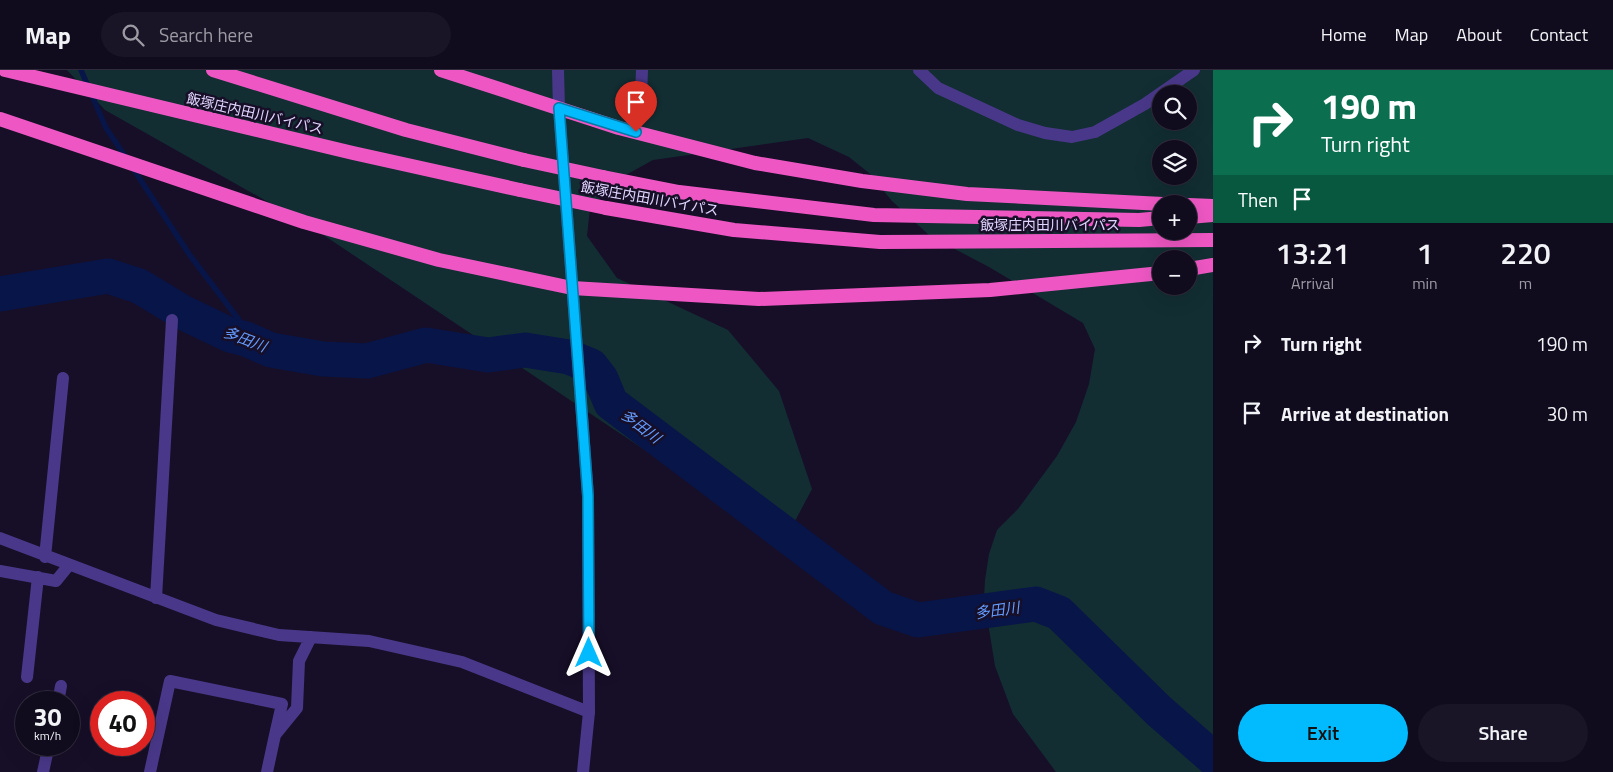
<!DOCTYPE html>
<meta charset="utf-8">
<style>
body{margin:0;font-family:"Titillium Web","Noto Sans JP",sans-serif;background:#1a1427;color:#f1f3f6;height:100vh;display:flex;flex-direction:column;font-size:19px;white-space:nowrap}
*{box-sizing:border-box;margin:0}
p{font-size:16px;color:#9c9ba4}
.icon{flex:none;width:28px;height:28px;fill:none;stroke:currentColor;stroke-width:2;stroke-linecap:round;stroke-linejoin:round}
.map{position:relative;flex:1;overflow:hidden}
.side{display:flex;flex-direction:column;background:#110b1e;width:400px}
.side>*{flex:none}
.guide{background:#0b6e4f;color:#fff;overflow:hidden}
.buttons{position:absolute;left:1152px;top:15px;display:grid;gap:10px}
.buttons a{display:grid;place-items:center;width:45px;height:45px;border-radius:50%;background:#110b1e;box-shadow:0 5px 20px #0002,0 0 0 1px #302b3c;font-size:25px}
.speed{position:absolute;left:15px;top:621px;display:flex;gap:10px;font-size:25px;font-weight:700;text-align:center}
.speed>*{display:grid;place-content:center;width:65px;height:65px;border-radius:50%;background:#110b1e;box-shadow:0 5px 20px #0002,0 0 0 1px #302b3c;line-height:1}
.speed small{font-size:12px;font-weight:400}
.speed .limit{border:8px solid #d22;background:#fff;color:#111}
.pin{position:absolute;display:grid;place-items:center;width:42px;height:42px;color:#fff;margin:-51px -21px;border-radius:50% 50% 50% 0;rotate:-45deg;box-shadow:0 0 5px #0007}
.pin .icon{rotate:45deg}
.me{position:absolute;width:55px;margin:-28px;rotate:0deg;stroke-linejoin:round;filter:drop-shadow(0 0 4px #0008)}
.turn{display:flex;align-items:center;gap:18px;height:105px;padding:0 25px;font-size:22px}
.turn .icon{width:65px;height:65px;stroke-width:2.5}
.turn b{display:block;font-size:35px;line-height:42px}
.then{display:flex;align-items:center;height:48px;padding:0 25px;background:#0003;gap:10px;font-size:19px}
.eta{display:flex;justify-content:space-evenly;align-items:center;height:85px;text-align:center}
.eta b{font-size:30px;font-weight:600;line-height:35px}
.primary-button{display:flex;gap:10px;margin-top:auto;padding:10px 25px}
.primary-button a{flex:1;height:58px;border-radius:30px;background:#02bbff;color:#111;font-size:20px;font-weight:600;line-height:58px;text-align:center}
.primary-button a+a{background:#1a1427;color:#f1f3f6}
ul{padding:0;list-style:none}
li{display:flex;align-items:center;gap:15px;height:70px;padding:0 25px}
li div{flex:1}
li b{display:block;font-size:19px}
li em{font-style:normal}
header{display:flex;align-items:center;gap:30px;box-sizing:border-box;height:70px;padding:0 25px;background:#110b1e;border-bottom:1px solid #302b3c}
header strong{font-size:24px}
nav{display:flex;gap:28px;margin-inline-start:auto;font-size:18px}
.search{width:350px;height:45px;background:#1a1427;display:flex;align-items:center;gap:12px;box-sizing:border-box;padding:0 18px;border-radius:28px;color:#9c9ba4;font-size:19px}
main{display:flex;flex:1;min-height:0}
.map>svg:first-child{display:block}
.green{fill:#122e33;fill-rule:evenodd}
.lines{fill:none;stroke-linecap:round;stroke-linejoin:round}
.stream{stroke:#081548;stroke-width:5.5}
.river{stroke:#081548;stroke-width:35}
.minor{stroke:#493889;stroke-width:12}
.tertiary{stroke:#493889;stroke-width:12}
.trunk{stroke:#ee57c3;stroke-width:14}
.trunk-bridge{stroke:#ee57c3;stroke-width:14}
.route-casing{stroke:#017aa6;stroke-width:12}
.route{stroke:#02bbff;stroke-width:9}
.labels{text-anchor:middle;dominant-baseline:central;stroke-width:5;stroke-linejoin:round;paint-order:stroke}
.street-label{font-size:14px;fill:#e2d6ff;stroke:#170f28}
.water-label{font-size:15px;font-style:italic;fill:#649dff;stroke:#170f28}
</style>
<header>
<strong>Map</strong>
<div class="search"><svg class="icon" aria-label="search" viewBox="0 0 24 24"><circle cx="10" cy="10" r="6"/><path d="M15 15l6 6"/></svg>Search here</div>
<nav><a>Home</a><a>Map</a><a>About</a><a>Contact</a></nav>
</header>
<main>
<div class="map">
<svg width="1213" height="702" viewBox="0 0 1213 702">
<rect width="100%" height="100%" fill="#170f28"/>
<path class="green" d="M67 0H1213V702H1056L1013 644 995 596 984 528 985 510 989 484 997 460 1018 439 1057 386 1076 352 1089 314 1095 279 1083 253 989 197 930 166 892 131 869 103 849 87 808 68 653 90 624 106 590 138 587 166 617 208 728 260 779 321 812 419 795 451 783 456 715 427 307 154 105 40ZM1161 24H1189V51H1161ZM1161 79H1189V106H1161ZM1161 134H1189V161H1161ZM1161 189H1189V216H1161Z"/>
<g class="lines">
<path class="stream" d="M81 0 106 58 127 89
M132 97 189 184 239 250 246 269"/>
<path class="river" d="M0 224 108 206 139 216 182 242 230 265 246 269 271 280 323 289 367 291 426 275 488 285 525 280 569 287 591 296 601 309 611 333 883 538 918 550 1036 534 1059 543 1159 641 1213 688"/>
<path class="minor" d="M919 0 938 18 1018 55 1045 63 1072 67 1095 62 1145 34 1194 0
M641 26 642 0
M0 468 216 550 279 565 369 571 462 592 589 642
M45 487 63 308
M0 501 56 511 69 495
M156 528 172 250
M27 607 38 507
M58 632 61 616
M43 702 49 675
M150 702 170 611 282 634 275 665
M267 702 275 665 297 638 299 591 311 567"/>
<path class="tertiary" d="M558 0 559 38 588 426 589 642 583 702"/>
<path class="trunk" d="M5 0 353 83 520 120
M213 0 406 60 524 90
M441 0 619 58 755 93 862 111 967 124 1163 134
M0 49 304 152 439 190 572 218 759 229 990 220 1161 203
M603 107 679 122 874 145 1139 150 1161 148
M1189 135 1213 136
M606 138 734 160 880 172 1213 170
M1189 147 1213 145
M1189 199 1213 195"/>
<path class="trunk-bridge" d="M524 90 603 107
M520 120 606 138"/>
</g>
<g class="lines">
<defs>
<path id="route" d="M589 583 588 426 559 38 636 62"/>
</defs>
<use href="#route" class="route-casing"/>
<use href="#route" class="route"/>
</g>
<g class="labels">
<g class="street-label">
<text transform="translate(255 43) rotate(13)">飯塚庄内田川バイパス</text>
<text transform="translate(650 128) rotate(10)">飯塚庄内田川バイパス</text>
<text x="1050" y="154">飯塚庄内田川バイパス</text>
</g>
<g class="water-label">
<text transform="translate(245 269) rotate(21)">多田川</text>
<text transform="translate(641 356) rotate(37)">多田川</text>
<text transform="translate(997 540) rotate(-8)">多田川</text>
</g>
</g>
</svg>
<div class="buttons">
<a><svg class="icon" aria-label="search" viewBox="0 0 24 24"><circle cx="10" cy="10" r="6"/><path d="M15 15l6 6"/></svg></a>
<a><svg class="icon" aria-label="layers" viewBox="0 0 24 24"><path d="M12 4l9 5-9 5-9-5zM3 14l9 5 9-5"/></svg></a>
<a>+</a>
<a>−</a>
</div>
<div class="speed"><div>30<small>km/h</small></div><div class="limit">40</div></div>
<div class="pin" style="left:636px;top:62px;background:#d93025"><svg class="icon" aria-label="arrive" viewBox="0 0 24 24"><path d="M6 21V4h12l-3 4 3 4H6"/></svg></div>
<svg class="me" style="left:589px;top:583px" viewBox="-20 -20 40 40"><path d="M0-17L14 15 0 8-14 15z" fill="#02bbff" stroke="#fff" stroke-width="4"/></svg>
</div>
<section class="side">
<div class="guide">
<div class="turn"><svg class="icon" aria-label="right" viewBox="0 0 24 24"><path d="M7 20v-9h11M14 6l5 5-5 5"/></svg><div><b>190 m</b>Turn right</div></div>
<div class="then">Then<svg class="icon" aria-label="arrive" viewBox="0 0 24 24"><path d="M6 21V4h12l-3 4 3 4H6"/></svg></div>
</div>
<div class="eta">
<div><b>13:21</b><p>Arrival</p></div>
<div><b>1</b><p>min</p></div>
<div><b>220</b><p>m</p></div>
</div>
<ul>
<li><svg class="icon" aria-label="right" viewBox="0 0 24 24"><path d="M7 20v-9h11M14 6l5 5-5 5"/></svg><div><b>Turn right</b></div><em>190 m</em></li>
<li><svg class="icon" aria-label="arrive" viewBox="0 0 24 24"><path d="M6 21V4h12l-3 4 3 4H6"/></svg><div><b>Arrive at destination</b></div><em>30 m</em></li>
</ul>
<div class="primary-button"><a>Exit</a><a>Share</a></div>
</section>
</main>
